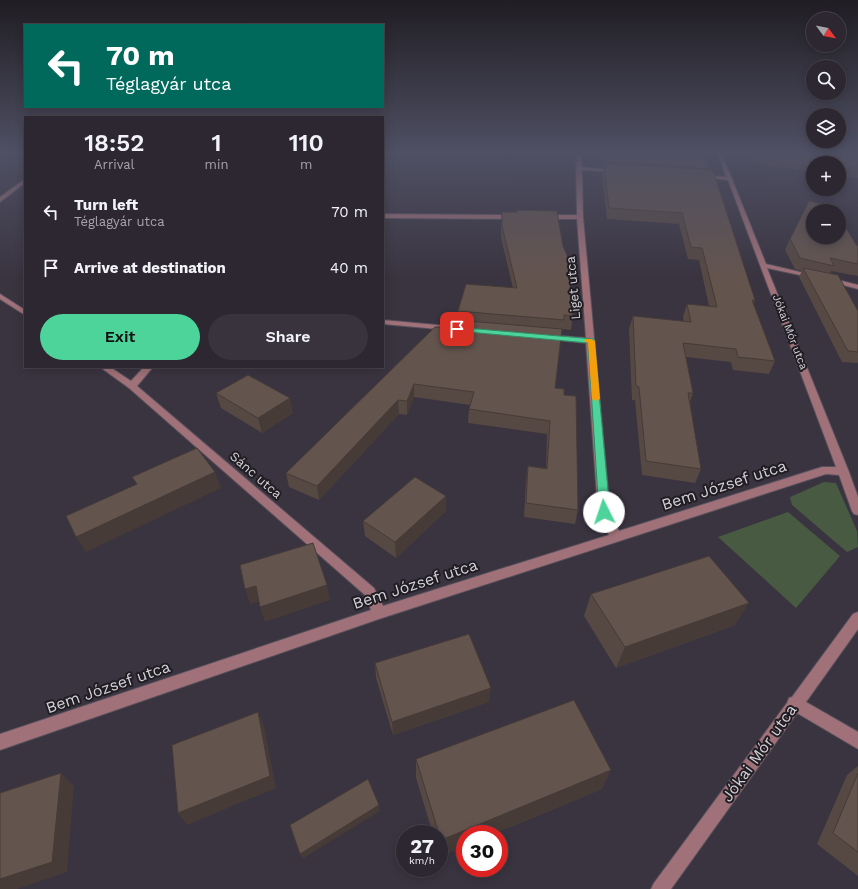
<!DOCTYPE html>
<meta charset="utf-8">
<style>
body{margin:0;font-family:"Work Sans",sans-serif;background:#38333c;color:#f1f3f6;height:100vh;display:flex;flex-direction:column;font-size:15px;white-space:nowrap}
*{box-sizing:border-box;margin:0}
p{font-size:13px;color:#a6a5ab}
.icon{flex:none;width:22px;height:22px;fill:none;stroke:currentColor;stroke-width:2;stroke-linecap:round;stroke-linejoin:round}
.map{position:relative;flex:1;overflow:hidden}
.panel{position:absolute;left:24px;top:116px;width:360px;height:252px;display:flex;flex-direction:column;background:#2c2730;border-radius:0px;box-shadow:0 2px 10px #0003,0 0 0 1px #48444c}
.panel>*{flex:none}
.top-card{position:absolute;left:24px;top:24px;width:360px;height:84px;border-radius:0px;box-shadow:0 2px 10px #0003,0 0 0 1px #48444c;background:#00695c;color:#fff;overflow:hidden}
.needle{width:26px;rotate:122deg}
.controls{position:absolute;left:806px;top:12px;display:grid;gap:8px}
.controls a{display:grid;place-items:center;width:40px;height:40px;border-radius:50%;background:#2c2730;box-shadow:0 2px 10px #0003,0 0 0 1px #48444c;font-size:20px}
.speed{position:absolute;left:396px;top:825px;display:flex;gap:8px;font-size:20px;font-weight:700;text-align:center}
.speed>*{display:grid;place-content:center;width:52px;height:52px;border-radius:50%;background:#2c2730;box-shadow:0 2px 10px #0003,0 0 0 1px #48444c;line-height:1}
.speed small{font-size:10px;font-weight:400}
.speed .limit{border:6px solid #d22;background:#fff;color:#111}
.pin{position:absolute;display:grid;place-items:center;width:34px;height:34px;color:#fff;margin:-17px;border-radius:8px;box-shadow:0 2px 6px #0006}
.me{position:absolute;width:44px;margin:-22px;rotate:356deg;stroke-linejoin:round;filter:drop-shadow(0 0 3px #0008)}
.turn{display:flex;align-items:center;gap:14px;height:84px;padding:0 16px;font-size:18px}
.turn .icon{width:52px;height:52px;stroke-width:2.5}
.turn b{display:block;font-size:28px;line-height:34px}
.eta{display:flex;justify-content:space-evenly;align-items:center;height:68px;text-align:center}
.eta b{font-size:24px;font-weight:600;line-height:28px}
.action{display:flex;gap:8px;margin-top:auto;padding:8px 16px}
.action a{flex:1;height:46px;border-radius:24px;background:#4cd49b;color:#111;font-size:16px;font-weight:600;line-height:46px;text-align:center}
.action a+a{background:#38333c;color:#f1f3f6}
ul{padding:0;list-style:none}
li{display:flex;align-items:center;gap:12px;height:56px;padding:0 16px}
li div{flex:1}
li b{display:block;font-size:15px}
li em{font-style:normal}
.map>svg:first-child{display:block}
.green{fill:#485a41}
.lines{fill:none;stroke-linecap:round;stroke-linejoin:round}
.minor-casing{stroke:#56505b;stroke-width:2}
.minor{fill:#a07179;fill-rule:evenodd}
.wall{fill:#564843}
.shaded-wall{fill:#463b37}
.building{fill:#64544e;stroke:#463b37}
.route{fill:#4cd49b;stroke:#318a65}
.slow{fill:#f59e0b}
.labels{text-anchor:middle;dominant-baseline:central;stroke-width:4;stroke-linejoin:round;paint-order:stroke}
.far-street-label{font-size:11px;fill:#d4d0d8;stroke:#201d23}
.street-label{font-size:13px;fill:#d4d0d8;stroke:#201d23}
.near-street-label{font-size:16px;fill:#d4d0d8;stroke:#201d23}
</style>
<div class="map">
<svg width="858" height="889" viewBox="0 0 858 889">
<rect width="100%" height="100%" fill="#3a3440"/>
<path class="green" d="M824 482 836 483 857 531 858 547 847 552 792 505 790 497Z
M788 512 840 556 796 608 718 537Z"/>
<g class="lines">
<defs>
<path id="minor" d="M577 154H581L582 167 618 171 616 172 582 170 583 217 610 512 619 531 822 467H836L728 180 698 177 701 175 726 177 718 154H722L766 264 817 276 814 278 767 268 849 472 858 497V515L854 514 852 511 839 475 826 474 379 619 0 750V734L371 610 365 595 129 388 100 367H110L131 381 144 367H153L137 386 374 588 383 606 609 535 598 512 586 343 549 339 545 337 549 335 586 338 577 219H544L541 217 544 215H577L576 168Z
M25 179V183L0 202V197Z
M383 214 514 215 517 217 514 219 383 218Z
M830 278 858 285V289L828 281 827 280Z
M0 294 25 310V315L0 299Z
M383 320 448 326 452 328 448 330 383 324Z
M858 612V629L806 702 858 732V749L797 713 671 889H651L654 883 787 703 789 698 792 697 853 614Z"/>
</defs>
<use href="#minor" class="minor-casing"/>
<use href="#minor" class="minor"/>
</g>
<path class="wall" d="M600 154H704L755 300 753 304 775 361 769 374 733 370 731 362 686 357 693 393 690 402 701 469 695 483 642 475 635 400H632L629 329 633 316 684 322 683 317 687 304 709 306 699 260 688 259 679 224 607 219 602 173 603 167H601Z
M754 154H824L813 163V172L752 163Z
M840 154H858V178L839 175V163H836Z
M502 212 573 316 571 330 562 329 555 388 564 395 578 510 575 524 524 517 526 480 528 466 546 468 547 434 468 423 469 409 470 405 414 397 407 415 399 414 319 500 289 487 286 473 454 327 458 320V311L513 288 501 238V224Z
M790 239 857 246 858 245V276L831 271 830 274 858 311V363L842 362 799 277 802 271 795 269 785 250Z
M216 393 293 413 262 433 221 408Z
M446 511 396 558 365 536 363 521Z
M591 594 735 625 616 668 584 616Z
M375 663 489 702 393 735 376 678Z
M416 759 602 789 440 856 439 853V834H433L416 778Z
M858 766V876L817 844 847 775Z"/>
<path class="shaded-wall" d="M414 384V397L407 415V401Z
M290 398 293 413 262 433 258 418Z
M398 400 399 414 319 500 317 486Z
M215 472 221 488 86 552 76 537Z
M446 496V511L396 558 395 542Z
M327 585 330 600 265 622 260 607Z
M256 586 261 601 250 604 245 589Z
M749 603 735 625 616 668 625 647Z
M491 688 489 702 393 735 392 722Z
M258 712 264 726 276 788 187 825 178 813Z
M611 770 602 789 493 834H465V845L440 856 441 840Z
M61 773 74 786 67 872 17 889H0V879Z
M379 805 380 811 302 859 300 854Z"/>
<path class="building" d="M601 154H704L710 169 602 161Z
M755 154H824L822 163H813V167L754 157Z
M840 154H858V168L839 165Z
M604 163 713 170 755 300H752L775 361 738 357 736 349 683 343 693 393H688L701 469 646 461 639 387 636 386 633 316 691 322 687 304 717 307 702 248 691 247 682 213 609 208Z
M809 201 833 206 836 211H813V237H839V216L857 246 858 245V264L830 258 834 266 800 258 790 239Z
M517 210 557 211 563 246 567 255 573 316 564 315V320L458 311 466 284 517 288 502 226V212H517Z
M803 268 838 275 858 311V352L848 351Z
M456 320 562 329 555 388 564 389V395L576 396 578 510 526 503 528 466 547 469 550 421 469 409 474 392 414 384 407 401 398 400 317 486 286 473 435 327H454Z
M248 375 290 398 258 418 216 393Z
M197 448 215 472 76 537 66 516 137 484 132 477Z
M415 477 446 496 395 542 363 521Z
M313 543 327 585 260 607 256 586 245 589 240 565Z
M709 556 749 603 625 647 591 594Z
M469 634 491 688 392 722 375 663Z
M574 700 611 770 441 840 416 759Z
M258 712 270 776 178 813 172 745Z
M61 773 52 862 0 879V793Z
M858 773V852L833 833Z
M368 779 379 805 300 854 290 825Z"/>
<linearGradient id="sky" x2="0" y2="1"><stop stop-color="#201d23"/><stop offset="0.55" stop-color="#4f5064"/><stop offset="1" stop-color="#4f5064" stop-opacity="0"/></linearGradient>
<rect width="858" height="278" fill="url(#sky)"/>
<path class="route" d="M455 327 594 339 610 512 608 514 604 515 599 512 588 343 457 331 455 330Z"/>
<path class="slow" d="M586 339H591L595 341 600 399 596 401 592 399 588 343 584 341Z"/>
<g class="labels">
<g class="far-street-label">
<text transform="translate(790 332) rotate(69)">Jókai Mór utca</text>
</g>
<g class="street-label">
<text transform="translate(573 288) rotate(-95)">Liget utca</text>
<text transform="translate(256 475) rotate(41)">Sánc utca</text>
</g>
<g class="near-street-label">
<text transform="translate(724 485) rotate(-18)">Bem József utca</text>
<text transform="translate(415 584) rotate(-18)">Bem József utca</text>
<text transform="translate(108 687) rotate(-19)">Bem József utca</text>
<text transform="translate(759 753) rotate(-54)">Jókai Mór utca</text>
</g>
</g>
</svg>
<div class="controls">
<a><svg class="needle" viewBox="-14 -14 28 28"><path d="M0-13l5 13h-10z" fill="#e53935"/><path d="M0 13l5-13h-10z" fill="#a6a5ab"/></svg></a>
<a><svg class="icon" aria-label="search" viewBox="0 0 24 24"><circle cx="10" cy="10" r="6"/><path d="M15 15l6 6"/></svg></a>
<a><svg class="icon" aria-label="layers" viewBox="0 0 24 24"><path d="M12 4l9 5-9 5-9-5zM3 14l9 5 9-5"/></svg></a>
<a>+</a>
<a>−</a>
</div>
<div class="speed"><div>27<small>km/h</small></div><div class="limit">30</div></div>
<div class="pin" style="left:457px;top:329px;background:#d93025"><svg class="icon" aria-label="arrive" viewBox="0 0 24 24"><path d="M6 21V4h12l-3 4 3 4H6"/></svg></div>
<svg class="me" style="left:604px;top:512px" viewBox="-20 -20 40 40"><circle r="19" fill="#fff"/><path d="M0-13L10 11 0 6-10 11z" fill="#4cd49b"/></svg>
<div class="top-card">
<div class="turn"><svg class="icon" aria-label="left" viewBox="0 0 24 24"><path d="M17 20v-9H6M10 6l-5 5 5 5"/></svg><div><b>70 m</b>Téglagyár utca</div></div>
</div>
<section class="panel">
<div class="eta">
<div><b>18:52</b><p>Arrival</p></div>
<div><b>1</b><p>min</p></div>
<div><b>110</b><p>m</p></div>
</div>
<ul>
<li><svg class="icon" aria-label="left" viewBox="0 0 24 24"><path d="M17 20v-9H6M10 6l-5 5 5 5"/></svg><div><b>Turn left</b><p>Téglagyár utca</p></div><em>70 m</em></li>
<li><svg class="icon" aria-label="arrive" viewBox="0 0 24 24"><path d="M6 21V4h12l-3 4 3 4H6"/></svg><div><b>Arrive at destination</b></div><em>40 m</em></li>
</ul>
<div class="action"><a>Exit</a><a>Share</a></div>
</section>
</div>
